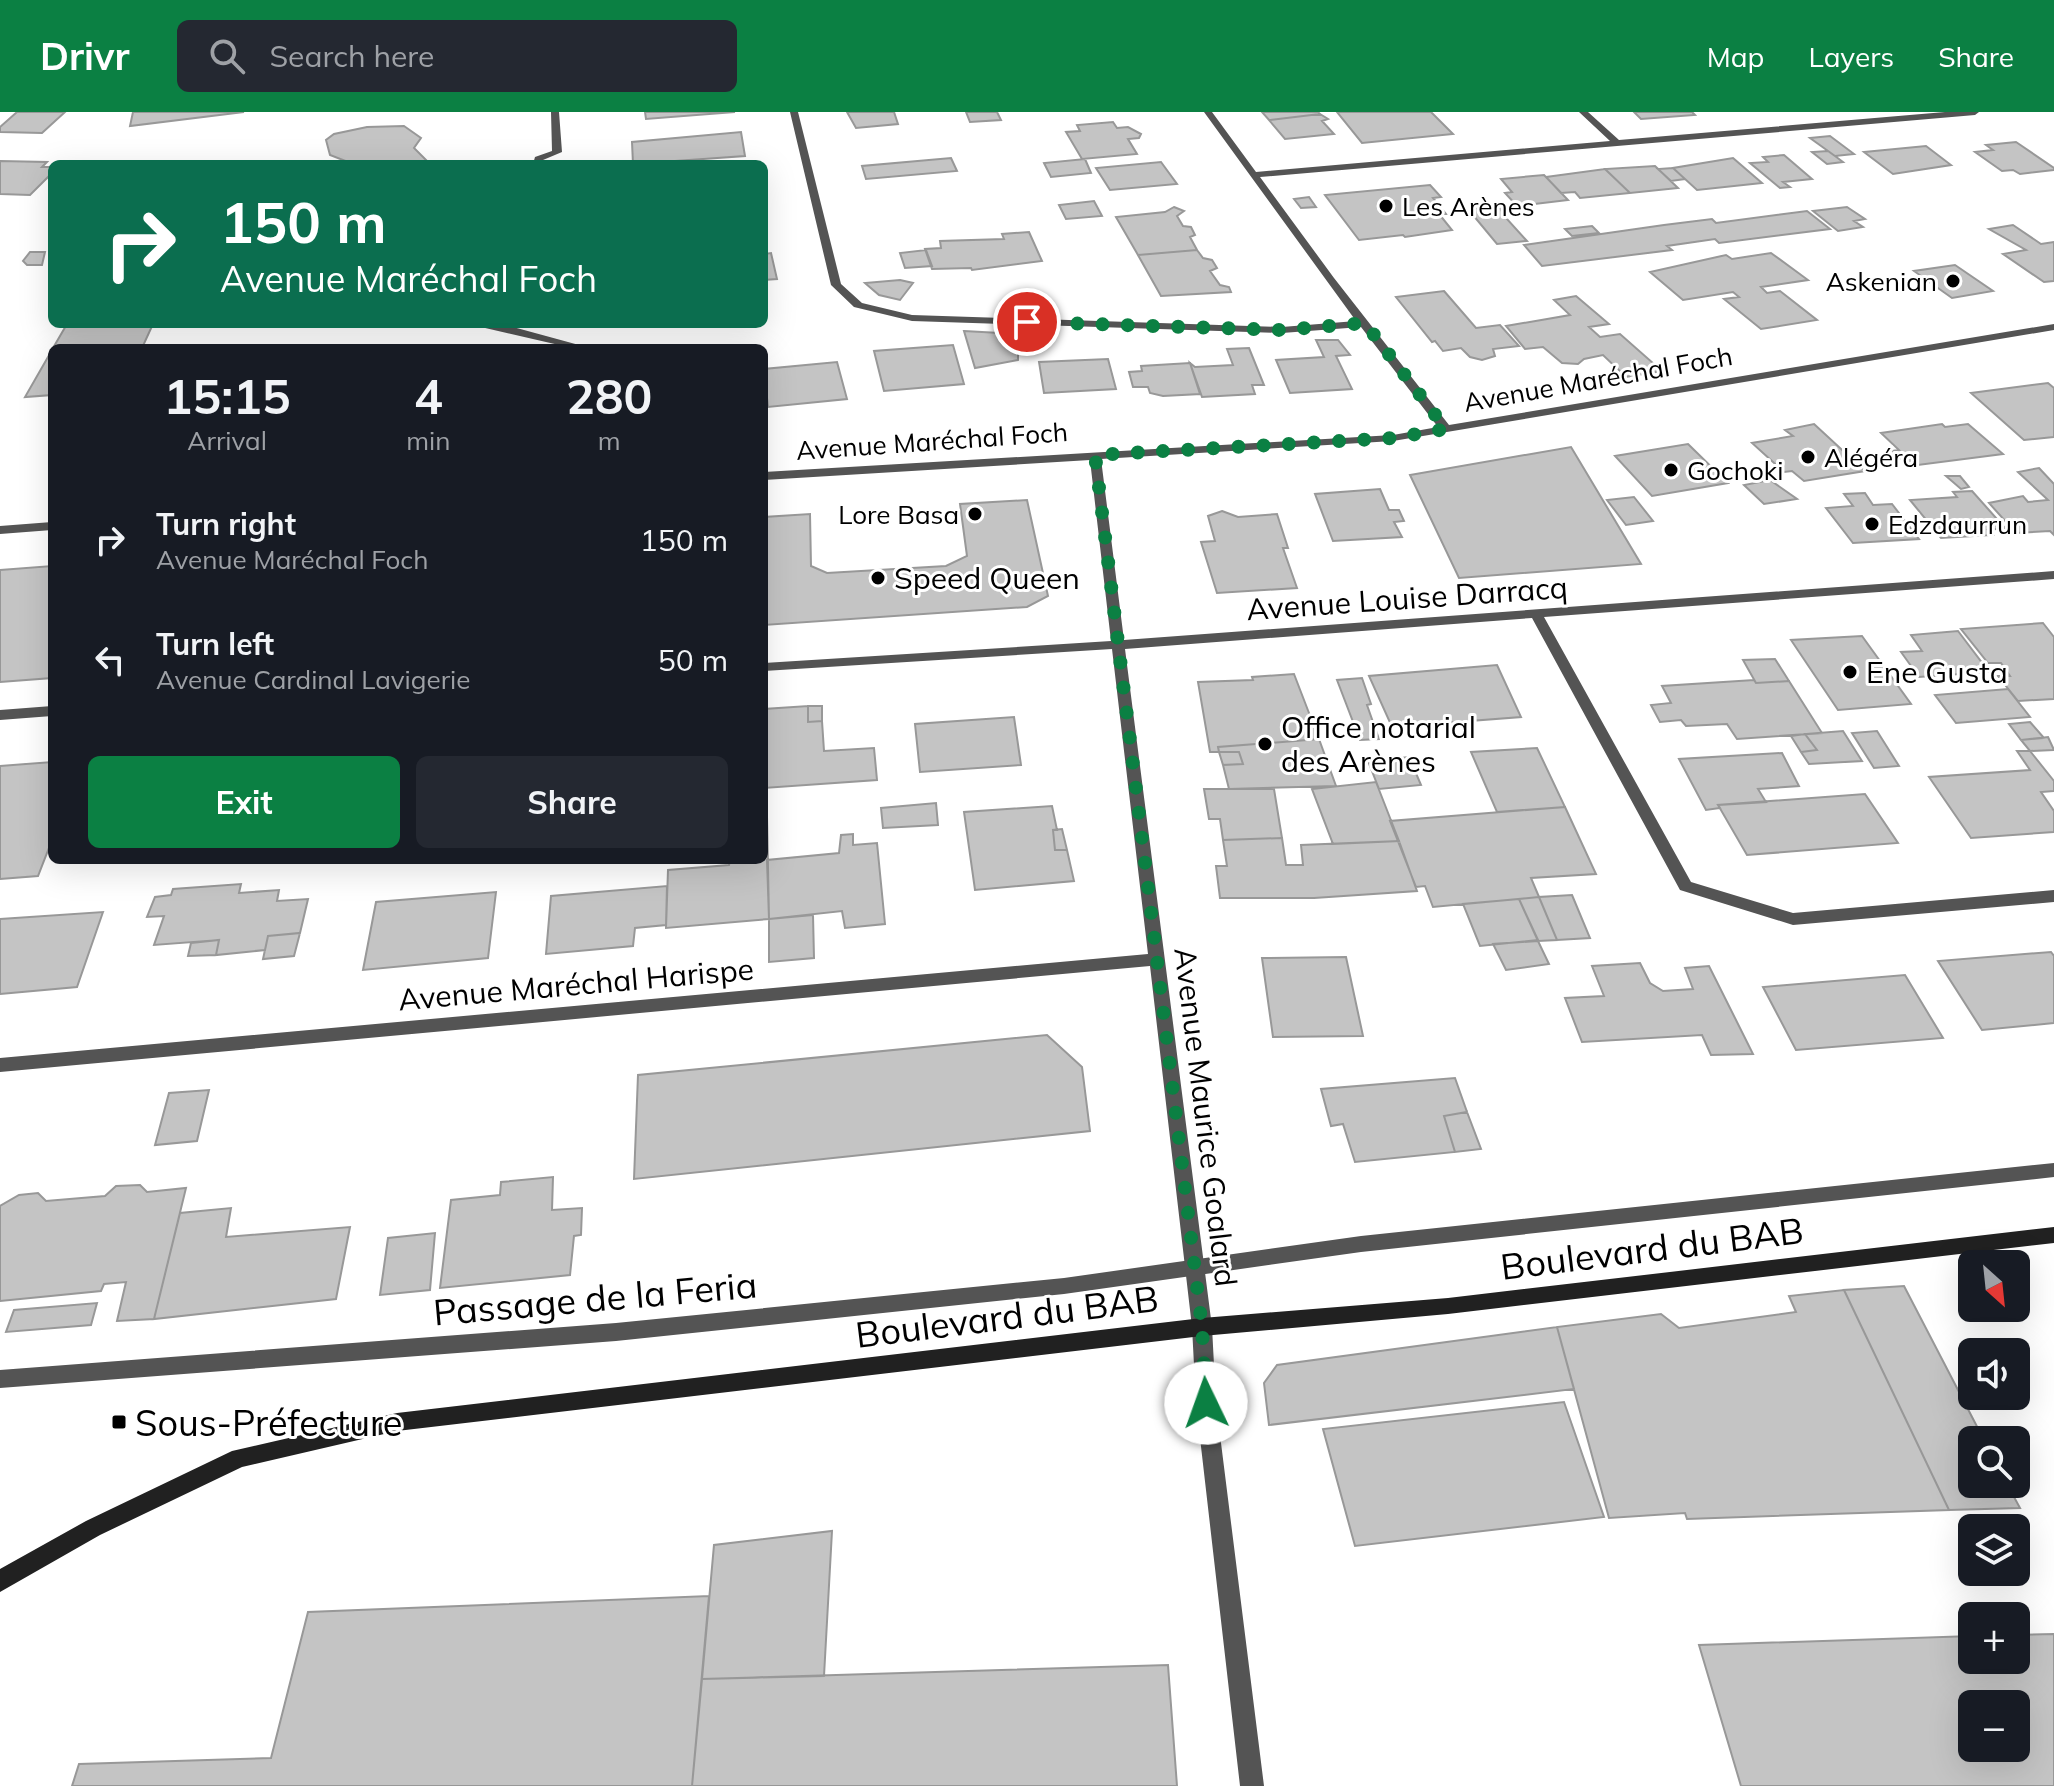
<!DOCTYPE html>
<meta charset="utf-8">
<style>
body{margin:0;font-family:Mulish,sans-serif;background:#242831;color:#f1f3f6;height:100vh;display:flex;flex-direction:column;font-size:30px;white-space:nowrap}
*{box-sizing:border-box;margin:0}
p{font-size:26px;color:#9ea1a6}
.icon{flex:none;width:44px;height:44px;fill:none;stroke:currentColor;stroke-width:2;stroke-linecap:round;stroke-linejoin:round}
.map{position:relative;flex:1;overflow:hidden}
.panel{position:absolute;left:48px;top:232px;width:720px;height:520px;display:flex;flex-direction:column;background:#171b24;border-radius:12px;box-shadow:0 8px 32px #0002}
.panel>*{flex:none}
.banner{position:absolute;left:48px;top:48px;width:720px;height:168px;border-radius:12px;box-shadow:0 8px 32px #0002;background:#0b6e4f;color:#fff;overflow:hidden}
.needle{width:52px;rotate:153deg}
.buttons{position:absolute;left:1958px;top:1138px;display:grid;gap:16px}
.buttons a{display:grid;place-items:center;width:72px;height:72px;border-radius:12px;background:#171b24;box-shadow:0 8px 32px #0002;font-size:40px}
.pin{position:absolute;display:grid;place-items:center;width:68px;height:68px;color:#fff;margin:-34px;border:4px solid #fff;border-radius:50%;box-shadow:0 2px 8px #0007}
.me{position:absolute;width:88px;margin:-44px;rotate:357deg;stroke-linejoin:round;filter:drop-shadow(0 0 6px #0008)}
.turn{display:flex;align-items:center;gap:28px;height:168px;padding:0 40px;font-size:36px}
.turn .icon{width:104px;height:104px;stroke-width:2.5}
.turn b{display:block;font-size:56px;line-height:68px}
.eta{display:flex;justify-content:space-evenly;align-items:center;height:136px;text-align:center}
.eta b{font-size:48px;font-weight:700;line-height:56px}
.primary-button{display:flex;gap:16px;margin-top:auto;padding:16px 40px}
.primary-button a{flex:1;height:92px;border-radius:12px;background:#0b8043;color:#fff;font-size:32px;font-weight:700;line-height:92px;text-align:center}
.primary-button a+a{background:#242831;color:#f1f3f6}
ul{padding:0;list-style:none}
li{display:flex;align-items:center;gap:24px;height:120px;padding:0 40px}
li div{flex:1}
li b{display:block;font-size:30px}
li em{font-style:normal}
header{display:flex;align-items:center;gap:48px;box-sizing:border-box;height:112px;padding:0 40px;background:#0b8043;color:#fff}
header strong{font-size:38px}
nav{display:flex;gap:44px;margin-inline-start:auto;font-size:28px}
.search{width:560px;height:72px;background:#242831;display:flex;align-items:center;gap:20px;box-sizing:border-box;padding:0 28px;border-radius:12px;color:#9ea1a6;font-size:30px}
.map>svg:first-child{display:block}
.building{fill:#c4c4c4;stroke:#989898;stroke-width:2;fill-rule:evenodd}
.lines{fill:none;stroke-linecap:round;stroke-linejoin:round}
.lane{fill:#545454;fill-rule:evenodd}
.street{fill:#545454;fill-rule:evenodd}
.secondary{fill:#212121;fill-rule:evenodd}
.route{stroke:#0b8043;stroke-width:14;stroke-dasharray:0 25.2}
.poi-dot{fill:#000;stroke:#fff;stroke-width:3}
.labels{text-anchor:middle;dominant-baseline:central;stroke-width:6;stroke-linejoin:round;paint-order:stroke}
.far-poi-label{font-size:26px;fill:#000;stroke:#fff;text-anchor:start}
.far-street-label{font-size:26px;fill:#000;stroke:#fff}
.poi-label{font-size:30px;fill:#000;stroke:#fff;text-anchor:start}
.street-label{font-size:30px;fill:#000;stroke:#fff}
.near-street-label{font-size:36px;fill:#000;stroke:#fff}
.near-poi-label{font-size:36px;fill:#000;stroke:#fff;text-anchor:start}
</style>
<header>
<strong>Drivr</strong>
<div class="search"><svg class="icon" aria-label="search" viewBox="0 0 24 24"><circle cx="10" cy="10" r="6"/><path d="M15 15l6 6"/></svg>Search here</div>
<nav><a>Map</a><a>Layers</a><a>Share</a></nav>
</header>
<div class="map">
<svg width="2054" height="1674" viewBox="0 0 2054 1674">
<rect width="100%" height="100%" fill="#fff"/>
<path class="building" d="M17 0H65L42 21 0 20V15Z
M133 0H244L130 14Z
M645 0H735L646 7Z
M847 0H894L898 12 856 16Z
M966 0H997L1001 8 970 10Z
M1262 0H1318L1320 2 1269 8Z
M1337 0H1431L1453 22 1362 31Z
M1634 0H1692L1695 3 1641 7Z
M1320 2 1328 7 1322 9 1334 22 1285 27 1269 8Z
M1113 10 1117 16 1128 15 1141 22 1139 26 1128 27 1137 42 1082 47 1066 20 1080 19 1077 13Z
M404 14 421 26 414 36 430 52 348 50 330 43 326 28 334 22 367 15Z
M741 20 745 44 633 52 632 30Z
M1830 24 1854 42 1835 44 1810 26Z
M2016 30 2054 56V58L2020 62 2013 58 2002 59 1975 40 1993 38 1986 33Z
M1926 34 1951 53 1893 62 1864 40Z
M1828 39 1835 44 1843 50 1827 52 1812 40Z
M1784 43 1812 67 1783 70 1790 75 1780 76 1750 51 1768 50 1763 45Z
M951 46 957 59 866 67 862 54Z
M1733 46 1762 71 1697 78 1673 56Z
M1085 47 1091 61 1051 65 1044 51Z
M0 49 47 50 42 55H52V61L30 83 0 82Z
M1161 50 1177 72 1110 78 1096 56Z
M1655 54 1678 76 1630 81 1605 57Z
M1673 56 1685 67 1671 69 1658 57Z
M1605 57 1630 81 1580 86 1575 80 1561 81 1546 65Z
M1544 63 1568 88 1517 94 1505 81 1512 80 1501 67Z
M1430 73 1441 85 1433 86 1446 102H1439L1452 118 1405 125 1403 123 1359 128 1325 83Z
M1309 85 1316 95 1301 96 1294 87Z
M1094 89 1102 104 1066 107 1059 93Z
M1174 95 1184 99 1177 104 1183 114 1191 115 1195 123 1190 125 1197 138 1138 143 1116 105 1165 100Z
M1499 95 1506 106 1527 129 1497 132 1468 97Z
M1847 95 1865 107 1854 109 1863 115 1838 119 1813 99Z
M1807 99 1830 117 1719 131 1715 127 1667 134 1672 138 1542 154 1524 133 1664 113 1712 107 1716 111Z
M2013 113 2041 132 2054 130V169L2044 170 2003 142 2026 138 1989 117Z
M1592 114 1599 121 1572 124 1565 117Z
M1029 120 1042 149 972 158 971 156 932 157 925 137 941 136 940 129 1004 127 1002 122Z
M926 138 932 154 905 156 900 141Z
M1197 138 1203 146 1212 148 1217 156 1210 159 1220 173 1229 175 1231 180 1161 184 1138 143Z
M30 140H45L42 153H27L23 149Z
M771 141 777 167 764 168V142Z
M1771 141 1808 168 1761 175 1767 181 1780 179 1817 208 1761 217 1724 187 1739 185 1733 180 1683 188 1650 160 1726 143 1732 147Z
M1955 153 1993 179 1952 186 1914 159Z
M900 168 913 171 900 188 879 183 865 171Z
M1444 179 1476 216 1500 213 1519 234 1493 237 1495 244 1482 248 1470 245 1461 236 1443 239 1435 229 1432 230 1396 185Z
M1576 184 1609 212 1589 215 1600 225 1620 222 1662 259 1626 265 1603 243 1584 247 1578 252 1562 251 1543 235 1525 237 1506 214 1570 203 1554 188Z
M67 212H153L142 236H53Z
M964 219 1018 222V248L975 256Z
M1316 228H1338L1350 243 1336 244 1352 277 1290 281 1276 248 1324 245Z
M953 233 964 272 884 279 874 239Z
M1249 236 1264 273H1252L1255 282 1202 285 1190 251 1195 255 1233 253 1227 237Z
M52 238V283L25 285Z
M1108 247 1116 277 1044 281 1039 250Z
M837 250 847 287 768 295 764 257Z
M1190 251 1200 282 1163 284 1150 281 1148 275H1133L1129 260 1142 259 1141 254Z
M2048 271 2054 276V325L2024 328 1971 281Z
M1814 312 1865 359 1804 369 1792 359 1784 360 1752 331 1793 324 1785 318Z
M1942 312 1945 315 1968 312 2003 342 1910 354 1892 339 1899 338 1881 321Z
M1688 332 1728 371 1652 384 1615 344Z
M1571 335 1641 452 1459 466 1410 363Z
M2039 356 2054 372V423L2050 419 2016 421 1989 391 2023 384 2028 390 2048 388 2018 360Z
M1946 364H1960L1969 375 1961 377Z
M1770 368 1797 387 1764 392 1744 373Z
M1380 377 1389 398H1399L1404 409 1394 410 1402 425 1333 429 1315 382Z
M1972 379 2005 416 1988 418 1993 423 1941 426 1910 388 1957 385 1953 380Z
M1865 381 1873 393 1892 392 1919 427 1853 431 1826 396 1853 394 1844 382Z
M1634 385 1653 409 1626 413 1607 388Z
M1027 388 1048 484 1027 495 764 513V405L810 402 811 454 827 461 946 454 967 444 960 392Z
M1222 399 1238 405 1277 402 1288 436H1283L1297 476 1217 481 1201 430 1215 429 1208 404Z
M52 454V566L0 570V458Z
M2043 511 2054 525V587L2018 589 1998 564H2010L2001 551H1988L1961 517Z
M1958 519 1989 560 1919 565 1901 540 1922 539 1911 523Z
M1862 524 1911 592 1838 598 1791 528Z
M1775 547 1789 569 1756 571 1743 548Z
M1497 553 1521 605 1392 615 1369 564Z
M1294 562 1319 627 1218 635 1219 640H1210L1198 570 1253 568 1252 565Z
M1362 566 1371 592 1367 593 1379 627 1360 628 1337 568Z
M1754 568 1756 571 1789 569 1822 621 1737 627 1727 612 1686 614 1681 608 1660 610 1651 593 1671 591 1662 574Z
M2008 577 2030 605 1956 611 1935 583Z
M808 594H822V609L808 610Z
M808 594V610L822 609 824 639 874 636 877 668 764 676V597Z
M1014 605 1021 653 920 660 915 612Z
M2030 610 2044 626 2021 628 2009 612Z
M1843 619 1862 649 1809 652 1801 640 1817 638 1805 622Z
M1877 619 1899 654 1874 656 1852 621Z
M1805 622 1817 638 1801 640 1791 624Z
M2048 625 2054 638 2030 639 2021 628Z
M1319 627 1336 674 1229 677 1223 653 1243 652 1239 640H1219L1218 635Z
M1537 636 1565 695 1497 700 1471 640Z
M2017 639H2030L2054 669V679L2041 680 2054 699V720L1971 726 1929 665 2030 658Z
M1219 640H1239L1243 652 1223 653Z
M1782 641 1799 674 1758 677 1766 690 1718 693 1720 696 1706 698 1679 647Z
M1409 645 1421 673 1379 677 1368 649Z
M52 650V728L38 764 0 767V654Z
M1376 670 1399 729 1333 732 1312 677Z
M1204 677H1274L1282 726 1223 728 1220 707H1209Z
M1865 682 1898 731 1747 743 1718 693Z
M936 691 938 713 883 716 881 696Z
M1052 694 1057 718H1053L1055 738H1067L1074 769 975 778 964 700Z
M1565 695 1596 762 1531 766 1539 785 1433 795 1425 774 1416 775 1390 709Z
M767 704 769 807 666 816 668 758 729 753 730 748H764V705Z
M1062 717 1067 738H1055L1053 718Z
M853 722V733L877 731 885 812 845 816 842 799 769 807 767 748 839 741 841 723Z
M1282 726 1286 753H1303L1301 733 1399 729 1417 779 1314 786H1220L1216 754H1227L1223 728Z
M241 772 239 781 279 778 277 789 308 787 300 821 268 824 265 838 216 843 219 828 154 833 164 804 147 805 155 785 171 783 173 777Z
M667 774 666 813 635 816 633 834 546 842 551 784Z
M496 780 488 846 363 858 376 790Z
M1572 783 1590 826 1557 828 1539 785Z
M1539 785 1557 828 1538 829 1519 787Z
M1519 787 1538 828 1480 834 1463 792Z
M103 800 77 875 0 882V807Z
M813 803 814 846 769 850V807Z
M300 821 294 844 263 847 268 824Z
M219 828 216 843 188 844 191 831Z
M1538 829 1549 852 1506 858 1493 832Z
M2051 840 2054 844V911L1982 918 1938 849Z
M1346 845 1363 924 1273 925 1262 846Z
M1640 851 1650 871 1663 879 1693 877 1685 856 1709 854 1753 942 1711 943 1702 923 1582 930 1565 886 1604 884 1592 854Z
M1905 863 1943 926 1796 938 1763 875Z
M1047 923 1082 955 1090 1019 634 1067 638 963Z
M1455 966 1467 1000 1444 1004 1455 1040 1355 1050 1343 1012 1331 1014 1321 977Z
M209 978 197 1029 155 1033 169 981Z
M1467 1000 1481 1037 1455 1040 1444 1004Z
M553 1065 552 1098 582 1096 581 1123 574 1124 570 1163 440 1176 451 1088 500 1083 501 1070Z
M140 1073 147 1080 186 1076 154 1207 117 1209 126 1170 104 1172 101 1179 0 1189V1094L19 1083 38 1081 46 1089 105 1084 116 1074Z
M231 1096 226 1125 350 1115 336 1187 154 1207 180 1101Z
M435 1121 430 1178 380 1183 388 1126Z
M1904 1174 1984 1328H1972V1372H2007L2020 1396 1949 1398 1844 1178Z
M1844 1178 1949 1398 1687 1407 1685 1401 1609 1406 1557 1215 1661 1202 1679 1216 1796 1200 1789 1184Z
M97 1191 91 1213 6 1220 14 1198Z
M1557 1215 1574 1277 1269 1313 1264 1271 1277 1253Z
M1564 1290 1604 1405 1355 1434 1323 1317Z
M832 1419 824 1564 702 1567 714 1433Z
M709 1484 692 1674H72L79 1652 271 1646 308 1500Z
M2054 1522V1674H1741L1699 1533 1972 1524V1548H2016V1523ZM1972 1592H2016V1636H1972Z
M1168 1553 1177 1674H692L702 1567Z"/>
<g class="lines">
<path class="lane" d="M551 0H559L562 40 543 48V52H533L535 45 552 39Z
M468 212 513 215 590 236H572Z
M2054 1051V1065L1361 1140 1064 1182 616 1229 0 1276V1258L616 1211 1064 1166 1361 1124Z"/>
<path class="street" d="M790 0H798L841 172 862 191 912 203 1282 215 1356 209 1204 0H1212L1256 60 1610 29 1579 0H1588L1619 28 1945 0H1979L1975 3 1260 65 1334 166 1449 313 2054 212V218L1393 329 1101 347 1124 528 2054 459V467L1544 505 1691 770 1793 801 2054 778V790L1793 813 1680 778 1532 506 1125 537 1212 1215 1216 1291 1264 1674H1240L1196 1291 1192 1215 1150 854 0 960V946L1148 842 1112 537 764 559V551L1111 529 1090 348 764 368V360L1393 323 1438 315 1361 215 1282 221 912 209 854 195 831 173Z
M52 410V418L0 422V414Z
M52 594V604L0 608V598Z"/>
<path class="secondary" d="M2054 1115V1131L1448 1202 1202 1224 397 1319 242 1355 100 1423 0 1480V1457L86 1409 232 1339 397 1301 1202 1206 1448 1186Z"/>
</g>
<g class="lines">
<path class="route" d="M1027 210 1282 218 1365 211 1446 317 1393 326 1095 343 1202 1215 1206 1291"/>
</g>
<g class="poi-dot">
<circle cx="1386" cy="94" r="8"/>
<circle cx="1953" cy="169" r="8"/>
<circle cx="1808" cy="345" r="8"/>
<circle cx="1671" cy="358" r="8"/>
<circle cx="975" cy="402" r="8"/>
<circle cx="1872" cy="412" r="8"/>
<circle cx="878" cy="466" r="8"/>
<circle cx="1850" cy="560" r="8"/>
<circle cx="1265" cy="632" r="8"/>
<rect x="111" y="1302" width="16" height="16" rx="4"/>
</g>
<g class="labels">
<g class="far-poi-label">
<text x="1402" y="94">Les Arènes</text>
<text x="1937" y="169" text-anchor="end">Askenian</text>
<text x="1824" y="345">Alégéra</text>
<text x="1687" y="358">Gochoki</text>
<text x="959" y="402" text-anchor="end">Lore Basa</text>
<text x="1888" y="412">Edzdaurrun</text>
</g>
<g class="far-street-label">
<text transform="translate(1598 267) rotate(-10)">Avenue Maréchal Foch</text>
<text transform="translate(932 329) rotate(-4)">Avenue Maréchal Foch</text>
</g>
<g class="poi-label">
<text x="894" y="466">Speed Queen</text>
<text x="1866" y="560">Ene Gusta</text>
<text x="1281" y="615">Office notarial<tspan x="1281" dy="34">des Arènes</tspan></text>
</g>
<g class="street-label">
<text transform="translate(1407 486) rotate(-4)">Avenue Louise Darracq</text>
<text transform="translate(576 872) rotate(-5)">Avenue Maréchal Harispe</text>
<text transform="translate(1206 1005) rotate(83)">Avenue Maurice Goalard</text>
</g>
<g class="near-street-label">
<text transform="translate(1652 1136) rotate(-7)">Boulevard du BAB</text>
<text transform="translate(595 1186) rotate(-5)">Passage de la Feria</text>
<text transform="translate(1007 1204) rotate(-7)">Boulevard du BAB</text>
</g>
<g class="near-poi-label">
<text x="135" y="1310">Sous-Préfecture</text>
</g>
</g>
</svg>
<div class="buttons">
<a><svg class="needle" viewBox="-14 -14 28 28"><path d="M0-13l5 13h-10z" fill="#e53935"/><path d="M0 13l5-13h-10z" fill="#9ea1a6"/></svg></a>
<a><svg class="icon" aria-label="sound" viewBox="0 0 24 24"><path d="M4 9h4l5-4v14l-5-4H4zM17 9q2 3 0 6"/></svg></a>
<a><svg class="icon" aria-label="search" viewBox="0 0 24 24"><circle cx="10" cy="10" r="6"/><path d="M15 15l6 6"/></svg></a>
<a><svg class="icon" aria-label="layers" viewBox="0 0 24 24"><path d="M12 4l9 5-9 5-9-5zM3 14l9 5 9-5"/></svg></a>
<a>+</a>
<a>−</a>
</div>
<div class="pin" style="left:1027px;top:210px;background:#d93025"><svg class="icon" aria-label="arrive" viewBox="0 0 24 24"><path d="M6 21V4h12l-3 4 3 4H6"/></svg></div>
<svg class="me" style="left:1206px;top:1291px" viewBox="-20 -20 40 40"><circle r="19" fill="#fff"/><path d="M0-13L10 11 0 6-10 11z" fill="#0b8043"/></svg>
<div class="banner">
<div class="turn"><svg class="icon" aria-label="right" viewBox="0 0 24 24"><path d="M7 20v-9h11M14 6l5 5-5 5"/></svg><div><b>150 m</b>Avenue Maréchal Foch</div></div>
</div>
<section class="panel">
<div class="eta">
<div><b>15:15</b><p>Arrival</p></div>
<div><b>4</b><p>min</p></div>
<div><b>280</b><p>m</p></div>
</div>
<ul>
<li><svg class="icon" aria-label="right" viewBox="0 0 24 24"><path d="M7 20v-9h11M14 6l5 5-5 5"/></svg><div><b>Turn right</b><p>Avenue Maréchal Foch</p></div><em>150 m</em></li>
<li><svg class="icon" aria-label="left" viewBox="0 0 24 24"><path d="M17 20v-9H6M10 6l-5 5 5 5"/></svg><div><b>Turn left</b><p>Avenue Cardinal Lavigerie</p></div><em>50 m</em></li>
</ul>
<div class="primary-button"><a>Exit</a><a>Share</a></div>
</section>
</div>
